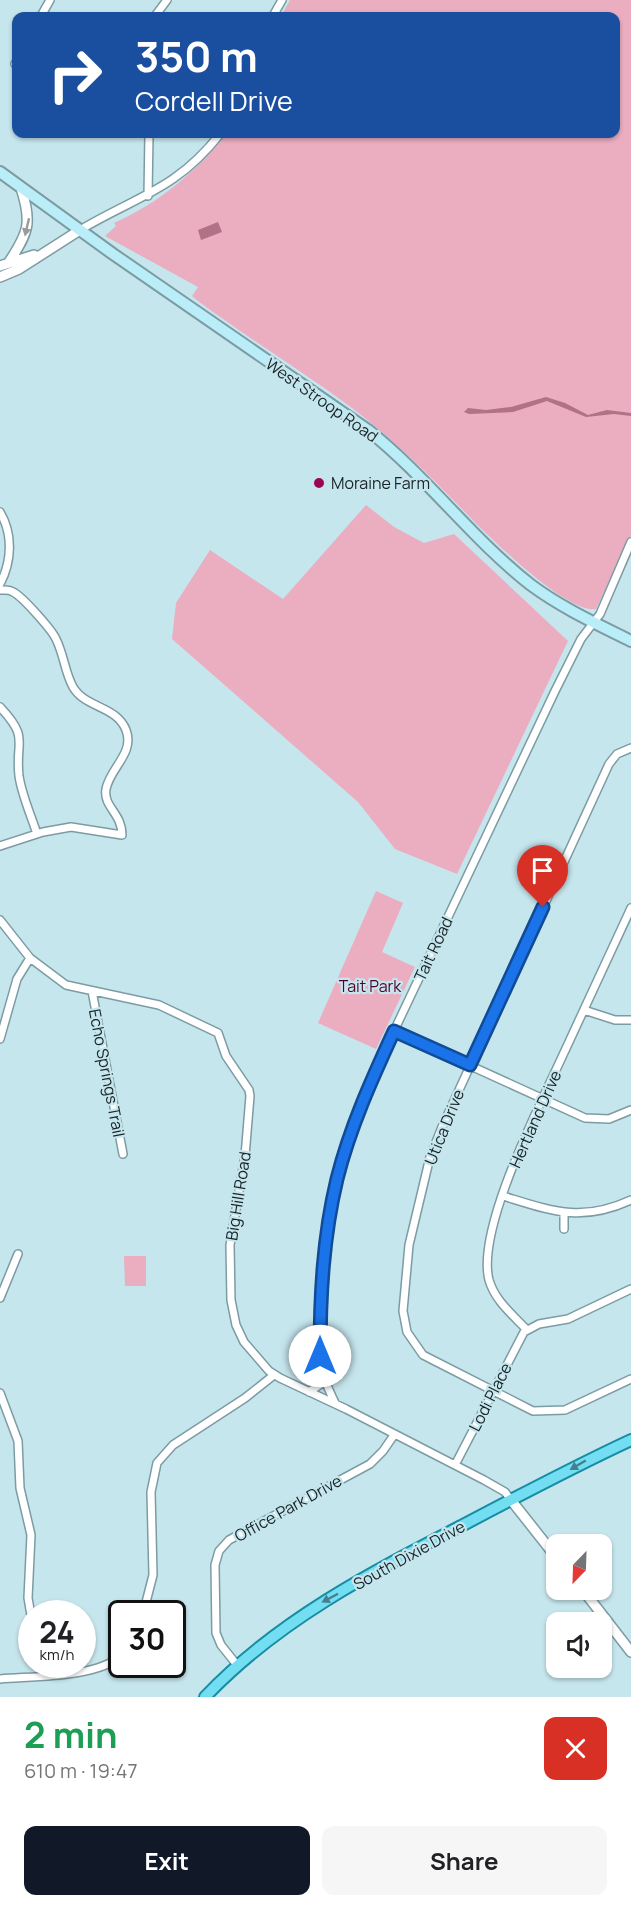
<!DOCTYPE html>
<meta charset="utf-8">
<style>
body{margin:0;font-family:Manrope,sans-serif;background:#f6f6f6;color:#202124;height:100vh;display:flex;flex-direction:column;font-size:22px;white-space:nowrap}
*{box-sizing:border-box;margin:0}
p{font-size:20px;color:#757577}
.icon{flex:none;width:33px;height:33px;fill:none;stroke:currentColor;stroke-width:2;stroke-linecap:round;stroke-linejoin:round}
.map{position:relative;height:1697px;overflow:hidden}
.drawer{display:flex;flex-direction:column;background:#fff;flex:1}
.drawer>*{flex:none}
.guide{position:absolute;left:12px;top:12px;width:608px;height:126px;border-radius:12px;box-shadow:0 2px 4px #0004;background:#1a4fa0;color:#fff;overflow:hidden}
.needle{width:39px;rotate:203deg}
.tools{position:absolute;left:546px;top:1534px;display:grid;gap:12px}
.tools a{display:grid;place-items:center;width:66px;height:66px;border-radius:12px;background:#fff;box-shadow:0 2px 4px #0004;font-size:30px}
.speed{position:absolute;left:18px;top:1600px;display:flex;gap:12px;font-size:30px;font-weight:700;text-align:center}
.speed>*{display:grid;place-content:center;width:78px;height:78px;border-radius:50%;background:#fff;box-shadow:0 2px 4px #0004;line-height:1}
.speed small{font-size:15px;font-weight:400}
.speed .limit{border:3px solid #111;border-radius:9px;background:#fff;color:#111}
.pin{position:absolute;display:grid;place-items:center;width:51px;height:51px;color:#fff;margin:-62px -26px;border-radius:50% 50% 50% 0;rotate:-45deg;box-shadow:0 0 6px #0007}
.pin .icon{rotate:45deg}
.me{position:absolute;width:66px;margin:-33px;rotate:0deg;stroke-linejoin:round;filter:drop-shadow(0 0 4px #0008)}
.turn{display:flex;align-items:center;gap:21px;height:126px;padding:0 24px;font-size:27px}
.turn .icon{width:78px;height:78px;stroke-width:2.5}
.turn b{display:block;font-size:42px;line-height:51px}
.round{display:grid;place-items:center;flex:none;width:63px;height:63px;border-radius:12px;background:#f6f6f6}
.head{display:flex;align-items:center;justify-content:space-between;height:102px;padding:0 24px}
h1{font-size:36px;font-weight:700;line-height:45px;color:#1e9e55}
.cta{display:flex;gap:12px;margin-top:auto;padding:12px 24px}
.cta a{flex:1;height:69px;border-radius:12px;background:#111827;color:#fff;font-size:24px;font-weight:700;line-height:69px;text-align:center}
.cta a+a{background:#f6f6f6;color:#202124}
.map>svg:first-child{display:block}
.green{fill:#ebadc0}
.water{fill:#b17186}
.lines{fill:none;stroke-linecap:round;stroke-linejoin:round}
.minor-casing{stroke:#7d9ba3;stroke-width:10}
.tertiary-casing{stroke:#7d9ba3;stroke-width:12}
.secondary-casing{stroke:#7d9ba3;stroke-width:14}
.primary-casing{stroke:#168da3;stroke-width:14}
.minor{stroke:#fff;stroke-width:7}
.tertiary{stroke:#fff;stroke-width:9}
.secondary{stroke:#b9eef8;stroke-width:10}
.primary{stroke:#73ddf1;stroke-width:10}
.oneway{fill:#979c9d}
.oneway2{fill:#45808c}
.route-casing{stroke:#114b97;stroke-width:15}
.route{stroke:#1a73e8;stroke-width:10}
.poi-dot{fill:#9b0654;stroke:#c6e6ee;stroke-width:2}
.labels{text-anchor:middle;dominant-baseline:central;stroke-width:4.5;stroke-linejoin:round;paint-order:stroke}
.street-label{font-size:16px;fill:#172326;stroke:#c6e6ee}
.poi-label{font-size:16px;fill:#172326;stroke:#c6e6ee;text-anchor:start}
.park-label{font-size:16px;fill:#54022b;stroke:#c6e6ee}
</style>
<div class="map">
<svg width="631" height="1697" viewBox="0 0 631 1697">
<rect width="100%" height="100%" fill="#c6e6ee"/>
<path class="green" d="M290 0H631V536L596 609C566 614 484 532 463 510 428 474 392 438 352 408 302 371 248 338 198 301L192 296 198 287 105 236 116 226 114 223C159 203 196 172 226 134H615V16H281Z
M366 505 394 527 424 543 454 534 568 641 457 874 395 849 358 802 172 639 176 603 210 550 283 599Z
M376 891 403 903 382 952 415 967 376 1049 318 1023Z
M124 1256H146V1286H125Z"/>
<path class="water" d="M218 222 222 232 201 240 198 230Z
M546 397 565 403 588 415 607 410 631 413V416L614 414 586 417 547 401 513 412 469 414 464 412 468 408 486 410 511 407Z"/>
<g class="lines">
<defs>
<path id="minor" d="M41 16 50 0
M155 16 167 0
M273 16 282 0
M15 64 16 62
M148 196 149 134
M80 230C137 196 176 190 220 134
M0 512C13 534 12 561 0 584
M0 590C5 590 9 589 13 592 22 596 52 630 56 639 64 655 65 673 73 687 85 708 117 706 126 730 135 753 110 768 106 789 103 807 122 813 122 835L71 827 43 832 0 846
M0 707C30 739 15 740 19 776 22 796 31 815 37 834
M631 748 617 754 609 764 442 1127 430 1157 409 1245 403 1311 407 1332 423 1355 533 1411 565 1410 631 1379
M0 920 30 958 66 985 159 1005 218 1033 226 1056 249 1090 250 1096 245 1156 230 1245 231 1300 236 1325 244 1342 269 1371 280 1378 346 1409 484 1480 505 1492 511 1500
M92 991 123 1154
M584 1010 615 1020H631
M394 1031 585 1118 609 1119 631 1110
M0 1039 17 979 30 958
M503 1196C552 1211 581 1223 631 1200
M564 1229V1214
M0 1298 18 1254
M527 1330C513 1315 495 1301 489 1280 476 1229 540 1105 562 1057 585 1007 608 958 631 908
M309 1392 325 1381
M0 1393 18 1441 20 1488 31 1535 28 1598 32 1621
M335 1403C330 1392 324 1381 322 1369 318 1353 320 1335 320 1319 321 1232 340 1148 376 1069L555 691 581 639 600 614 631 542
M455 1465 524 1332 539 1324 568 1319 631 1289
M143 1614 153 1575 151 1492 157 1463 173 1445 245 1398 274 1375
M47 1665 50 1674
M237 1665 221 1645 216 1633 215 1565 219 1551 229 1540 370 1464 383 1451 394 1435
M0 1679C34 1676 97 1678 122 1655"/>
<path id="tertiary" d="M9 262C29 232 32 222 21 188
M0 266 34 255
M0 277 19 269 80 230
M511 1500 556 1557
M583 1590 631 1652"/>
<path id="secondary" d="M0 172 113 254 368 430C427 477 472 539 531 585 562 608 597 624 631 641"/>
<path id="primary" d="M205 1697C278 1620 372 1572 465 1524 520 1495 575 1466 631 1440"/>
</defs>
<use href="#minor" class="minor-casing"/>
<use href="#tertiary" class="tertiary-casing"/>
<use href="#secondary" class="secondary-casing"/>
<use href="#primary" class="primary-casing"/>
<use href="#minor" class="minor"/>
<use href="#tertiary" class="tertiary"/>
<use href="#secondary" class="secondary"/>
<use href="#primary" class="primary"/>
</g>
<defs><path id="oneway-solid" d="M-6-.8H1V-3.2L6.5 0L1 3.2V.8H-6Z" transform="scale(1.5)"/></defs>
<use class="oneway" href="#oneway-solid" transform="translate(27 227) rotate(103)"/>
<g class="oneway2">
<use href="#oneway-solid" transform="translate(578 1465) rotate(150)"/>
<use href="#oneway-solid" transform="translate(330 1598) rotate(152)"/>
</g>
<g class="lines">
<defs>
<path id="route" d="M320 1356C320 1296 323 1237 337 1179 350 1127 372 1079 394 1031L470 1065 543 907"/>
</defs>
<use href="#route" class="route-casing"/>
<use href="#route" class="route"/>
</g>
<circle class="poi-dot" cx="319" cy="483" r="6"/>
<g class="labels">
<g class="street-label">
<text transform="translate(322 400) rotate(35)">West Stroop Road</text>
<text transform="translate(433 949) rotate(-65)">Tait Road</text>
<text transform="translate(107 1073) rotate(79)">Echo Springs Trail</text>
<text transform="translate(535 1119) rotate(-66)">Hertland Drive</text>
<text transform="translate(444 1127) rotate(-68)">Utica Drive</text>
<text transform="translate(238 1196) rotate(-81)">Big Hill Road</text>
<text transform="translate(490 1397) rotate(-63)">Lodi Place</text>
<text transform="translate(288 1508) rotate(-29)">Office Park Drive</text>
<text transform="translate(409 1555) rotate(-29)">South Dixie Drive</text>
</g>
<g class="poi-label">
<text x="331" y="483">Moraine Farm</text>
</g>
<g class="park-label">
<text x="370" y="986">Tait Park</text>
</g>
</g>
</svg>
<div class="tools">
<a><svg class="needle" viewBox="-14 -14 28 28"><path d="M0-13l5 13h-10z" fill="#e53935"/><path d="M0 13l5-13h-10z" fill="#757577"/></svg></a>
<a><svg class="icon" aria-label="sound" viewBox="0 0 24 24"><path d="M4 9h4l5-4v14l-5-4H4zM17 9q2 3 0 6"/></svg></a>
</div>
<div class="speed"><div>24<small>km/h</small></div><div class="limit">30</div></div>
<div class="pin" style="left:543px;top:907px;background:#d93025"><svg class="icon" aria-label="arrive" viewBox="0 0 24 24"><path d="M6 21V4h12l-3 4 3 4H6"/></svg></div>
<svg class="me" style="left:320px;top:1356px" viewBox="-20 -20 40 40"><circle r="19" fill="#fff"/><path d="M0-13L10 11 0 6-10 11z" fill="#1a73e8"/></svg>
<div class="guide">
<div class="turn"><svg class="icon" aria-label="right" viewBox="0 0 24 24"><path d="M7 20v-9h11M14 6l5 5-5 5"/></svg><div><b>350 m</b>Cordell Drive</div></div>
</div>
</div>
<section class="drawer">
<div class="head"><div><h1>2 min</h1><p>610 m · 19:47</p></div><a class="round" style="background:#d93025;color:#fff"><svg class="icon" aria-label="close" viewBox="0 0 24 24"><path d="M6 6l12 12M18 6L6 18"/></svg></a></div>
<div class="cta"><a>Exit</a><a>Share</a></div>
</section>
